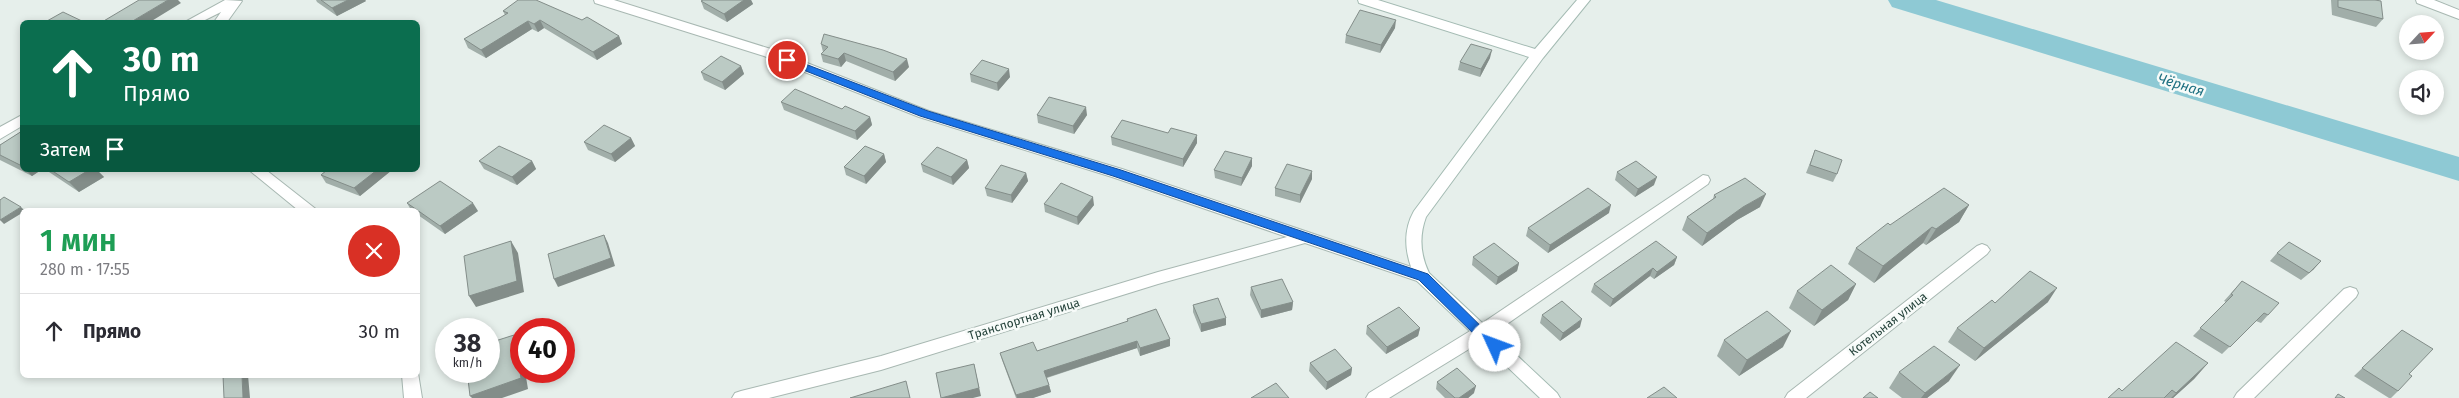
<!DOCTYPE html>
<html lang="ru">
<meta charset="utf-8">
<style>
body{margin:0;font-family:"Fira Sans",sans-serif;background:#f7f7f7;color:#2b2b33;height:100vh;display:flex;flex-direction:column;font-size:19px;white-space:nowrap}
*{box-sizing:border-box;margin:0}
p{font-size:16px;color:#7c7c81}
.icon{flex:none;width:28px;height:28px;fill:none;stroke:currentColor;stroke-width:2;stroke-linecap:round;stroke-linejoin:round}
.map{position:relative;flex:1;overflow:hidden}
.sheet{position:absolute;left:20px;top:208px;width:400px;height:170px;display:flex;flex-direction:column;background:#fff;border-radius:8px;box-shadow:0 2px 8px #0003}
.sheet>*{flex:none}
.guide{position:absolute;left:20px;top:20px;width:400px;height:152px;border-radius:8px;box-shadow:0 2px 8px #0003;background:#0b6e4f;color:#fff;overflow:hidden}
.needle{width:32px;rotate:64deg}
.tools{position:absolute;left:2399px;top:15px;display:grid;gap:10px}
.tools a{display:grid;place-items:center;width:45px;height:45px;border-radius:50%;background:#fff;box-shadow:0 2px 8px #0003;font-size:25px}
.speed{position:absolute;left:435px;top:318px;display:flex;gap:10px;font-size:25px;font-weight:700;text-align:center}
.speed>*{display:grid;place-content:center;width:65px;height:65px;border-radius:50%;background:#fff;box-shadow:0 2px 8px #0003;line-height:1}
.speed small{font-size:12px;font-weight:400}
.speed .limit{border:8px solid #d22;background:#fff;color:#111}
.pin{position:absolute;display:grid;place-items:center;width:42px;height:42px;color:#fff;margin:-21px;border:2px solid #fff;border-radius:50%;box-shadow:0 1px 5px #0007}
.me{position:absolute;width:55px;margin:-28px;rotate:313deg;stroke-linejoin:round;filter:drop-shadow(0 0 4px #0008)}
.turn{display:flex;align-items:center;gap:18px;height:105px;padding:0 20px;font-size:22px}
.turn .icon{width:65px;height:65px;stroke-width:2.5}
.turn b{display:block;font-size:35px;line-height:42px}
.then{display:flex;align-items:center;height:48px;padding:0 20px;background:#0003;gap:10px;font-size:19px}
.round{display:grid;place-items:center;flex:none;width:52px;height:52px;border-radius:26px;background:#f7f7f7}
.headline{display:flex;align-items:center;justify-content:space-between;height:85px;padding:0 20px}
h1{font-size:30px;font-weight:600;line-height:38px;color:#1e9e55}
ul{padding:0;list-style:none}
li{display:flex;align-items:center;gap:15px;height:75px;padding:0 20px;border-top:1px solid #e1e1e2}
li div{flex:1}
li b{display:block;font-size:19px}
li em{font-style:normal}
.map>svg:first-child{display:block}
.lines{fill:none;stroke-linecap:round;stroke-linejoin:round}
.river{fill:#8ec9d4;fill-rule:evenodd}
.street-casing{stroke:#a8b8b2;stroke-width:2}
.secondary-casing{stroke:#a4bbb3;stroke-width:2}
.street{fill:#fff;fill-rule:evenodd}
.secondary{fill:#fff;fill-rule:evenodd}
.wall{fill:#a1aea9}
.shaded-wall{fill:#838d89}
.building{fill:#bbcac4;stroke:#838d89}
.route{fill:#1a73e8;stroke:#114b97}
.labels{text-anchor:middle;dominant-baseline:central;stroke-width:5;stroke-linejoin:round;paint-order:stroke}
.street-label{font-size:12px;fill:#24423a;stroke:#f7fbf9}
.water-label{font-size:14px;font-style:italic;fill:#1c6f80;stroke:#f7fbf9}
</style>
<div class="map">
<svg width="2459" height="398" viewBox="0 0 2459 398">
<rect width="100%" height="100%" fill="#e6efeb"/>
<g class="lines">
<path class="river" d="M1888 0H1936L2459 157V181L1892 7Z"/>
<defs>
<path id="street" d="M225 0 242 1 227 22H214L221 12 201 22H185Z
M594 0H614L774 50 929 111 1122 169 1429 273 1431 277 1429 281 1423 283 1305 243 1158 284 881 370 769 398H732L735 393 741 391 881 356 1158 272 1287 237 1112 177 919 117 764 56 595 3Z
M2416 0H2434L2459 10V19L2417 3Z
M22 115V126L0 139V127Z
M249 170H266L317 210H298Z
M1703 175 1708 176 1710 180 1708 184 1487 338 1389 398H1366L1369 393 1475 328Z
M1982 244 1987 246 1990 250 1987 254 1806 398H1785L1788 393 1977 246Z
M2350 287 2356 289 2358 293 2356 297 2254 398H2234L2237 393 2344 289Z
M418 373 422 398H404L402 375H418Z"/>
<path id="secondary" d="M1358 0H1378L1535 49 1577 0H1590L1543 58 1426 217C1419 236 1420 254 1429 273L1557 393 1560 398H1540L1417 281C1406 259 1401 234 1414 211L1529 57 1359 3Z"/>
</defs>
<use href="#street" class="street-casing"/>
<use href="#secondary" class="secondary-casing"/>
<use href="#street" class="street"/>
<use href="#secondary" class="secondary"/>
</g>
<path class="wall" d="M316 0H365L366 1 337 16 317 2Z
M703 0H751L753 4 727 22 704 9 701 1Z
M2331 0H2375L2383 19 2376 27 2332 15Z
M503 11 582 20 619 36 622 44 597 60 544 28 538 32 532 29 486 58 468 48 464 39 505 15Z
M1395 28 1380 53 1345 43 1346 35Z
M821 44 909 67 895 81 846 61 841 67 823 62 821 54 823 52Z
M1490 58 1480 77 1458 70 1460 62Z
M741 66 744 74 725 90 704 80 701 72Z
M970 74 1010 77 998 91 971 82Z
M781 102 870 117 872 125 857 140 784 110Z
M1037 115H1087L1074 134 1038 123Z
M22 131V170H41L32 176 0 160V145Z
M1168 133 1197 135V143L1183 167 1112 145 1111 137Z
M631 138 635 146 615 162 588 150 584 142Z
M1815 150 1837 174 1833 182 1806 173Z
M884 154 886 162 866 184 846 175 844 167Z
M1252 158V166L1241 186 1215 178 1214 170Z
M967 160 969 168 953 185 923 172 921 164Z
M479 161H532L536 169 517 185 484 169Z
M46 170H97L104 177 79 192Z
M392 170 360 196 326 183 321 175Z
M1617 172 1654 185 1635 197 1615 180Z
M1026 173 1028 181 1012 203 987 196 985 188Z
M1312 179 1300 203 1275 196V188Z
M1714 195 1760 207 1737 220 1702 246 1682 230 1687 217 1713 199Z
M407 203 478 211 445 234 418 215V210H411Z
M1044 204 1094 205 1078 225 1045 212Z
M1969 205 1959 222 1926 245 1923 243 1874 283 1848 264 1856 248 1890 225Z
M1609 213 1548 253 1526 236 1528 228Z
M2277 253 2314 269 2301 280 2270 261Z
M1473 257 1519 263 1517 271 1496 285 1472 265Z
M1677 257 1674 265 1654 279 1650 276 1610 307 1591 292 1594 284Z
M2242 281 2268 315 2261 323 2256 321 2222 354 2193 336 2226 302 2224 301Z
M1856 284 1848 300 1814 326 1789 308 1797 291Z
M1251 287 1293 302 1292 310 1261 318 1250 295Z
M2048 302 1975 361 1948 342 1957 328 1995 303Z
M1193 305 1226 325 1201 332 1193 312Z
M1542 315 1580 327 1560 341 1540 323Z
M1127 319 1170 346 1140 356 1137 348 1047 378 1051 392 1033 398H1016L1002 360 1000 353 1037 351 1127 322Z
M1367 326 1420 328 1418 336 1386 354 1366 334Z
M2402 330 2409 374 2398 391 2391 398H2389L2354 376Z
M1724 340 1783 347 1739 376 1717 356Z
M1310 363 1352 368 1351 375 1326 390 1309 371Z
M2208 363 2194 379 2173 398H2108L2122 391Z
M1899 372 1949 381 1927 398H1902L1889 388Z
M1437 382 1474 393 1468 398H1445L1436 389Z"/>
<path class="shaded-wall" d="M168 0H178L181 3 150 22H131Z
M348 0H365L366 1 337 16 332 8Z
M744 0H751L753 4 727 22 724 14Z
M540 20 544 28 538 32 534 24Z
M1396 20 1395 28 1380 53 1381 45Z
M528 21 532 29 486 58 481 50Z
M619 36 622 44 597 60 593 52Z
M1492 50 1490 58 1480 77 1481 69Z
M844 53 846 61 841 67 838 59Z
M907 59 909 67 895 81 893 72Z
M741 66 744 74 725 90 722 82Z
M1009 69 1010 77 998 91 997 83Z
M1086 107 1087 115 1074 134 1073 126Z
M870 117 872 125 857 140 855 131Z
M1197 135V143L1183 167V159Z
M631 138 635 146 615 162 611 154Z
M884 154 886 162 866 184 864 176Z
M1252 158V166L1241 186 1242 178Z
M967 160 969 168 953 185 951 177Z
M532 161 536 169 517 185 512 177Z
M26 170H41L32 176Z
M89 170H97L104 177 79 192 69 182Z
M377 170H392L360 196 354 188Z
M1312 171V179L1300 203V195Z
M1026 173 1028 181 1012 203 1011 195Z
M1657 177 1654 185 1635 197 1638 189Z
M1766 194 1760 207 1737 220 1702 246 1707 233 1743 207Z
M1093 197 1094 205 1078 225 1077 217Z
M473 203 478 211 445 234 440 226Z
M1611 205 1609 213 1548 253 1550 245Z
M1969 205 1959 222 1926 245 1936 229Z
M21 207 24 210H22V213L4 224 0 220Z
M1932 227 1923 243 1874 283 1883 266Z
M604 235 608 243 615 266 558 287 554 279Z
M511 241 518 253 524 292 476 307 469 296Z
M1677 257 1674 265 1654 279 1657 272Z
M2321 261 2314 269 2301 280 2309 273Z
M1519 263 1517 271 1496 285 1498 277Z
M1653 268 1650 276 1610 307 1613 299Z
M1856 284 1848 300 1814 326 1822 310Z
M2057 288 2048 302 1975 361 1984 348Z
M1293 302 1292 310 1261 318V310Z
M1226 318V325L1201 332V324Z
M1582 319 1580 327 1560 341 1563 333Z
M1420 328 1418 336 1386 354 1387 347Z
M1791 331 1783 347 1739 376 1747 360Z
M514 335 521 346V371H525L528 389 502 398H472L470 396Z
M1170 339V346L1140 356V348Z
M1137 341V348L1045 378 1044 371Z
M2208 363 2194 379 2173 398H2171Z
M974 364 981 396 973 398H941Z
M1960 365 1949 381 1927 398H1921L1925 393Z
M1352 368 1351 375 1326 390 1327 382Z
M242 375H248L250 398H243Z
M1049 385 1051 392 1033 398H1017L1016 395Z
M1476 386 1474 393 1468 398H1459Z"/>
<path class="building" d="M139 0H168L131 22H102Z
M321 0H348L332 8Z
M518 0H536L582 20 587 17 619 36 593 52 540 20 534 24 528 21 481 50 464 39 508 13 503 11Z
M703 0H744L724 14 701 1Z
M2338 0H2375L2381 1 2383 19 2338 7Z
M1360 10 1396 20 1381 45 1346 35Z
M63 12 84 22H49L47 21Z
M824 34 883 50 907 59 893 72 844 53 838 59 821 54 828 47 821 44Z
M1471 44 1492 50 1481 69 1460 62Z
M721 56 741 66 722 82 701 72Z
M982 60 1009 69 997 83 970 74Z
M795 89 842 109 845 106 870 117 855 131 781 102Z
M1049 97 1086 107 1073 126 1037 115Z
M1122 120 1168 133 1171 128 1197 135 1183 159 1111 137Z
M604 125 631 138 611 154 584 142Z
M22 131V166L0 155V145Z
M499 146 532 161 512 177 479 161Z
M865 146 884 154 864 176 844 167Z
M937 147 967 160 951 177 921 164Z
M1815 150 1842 160 1837 174 1810 165Z
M1225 151 1252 158 1242 178 1214 170Z
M1636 161 1657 177 1638 189 1617 172Z
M1287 164 1312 171 1300 195 1275 188Z
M1001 165 1026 173 1011 195 985 188Z
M51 170H89L69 182Z
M327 170H377L354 188 321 175Z
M1745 178 1766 194 1743 207 1707 233 1687 217 1716 197 1714 195Z
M440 181 473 203 440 226 407 203Z
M1061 183 1093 197 1077 217 1044 204Z
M1588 188 1611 205 1550 245 1528 228Z
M1944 188 1969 205 1936 229 1932 227 1883 266 1856 248 1888 223 1890 225Z
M4 197 21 207 0 220V200Z
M604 235 611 258 554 279 548 254Z
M511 241 517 281 469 296 464 256Z
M1656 241 1677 257 1657 272 1653 268 1613 299 1594 284Z
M2289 242 2321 261 2309 273 2277 253Z
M1494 243 1519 263 1498 277 1473 257Z
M1831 265 1856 284 1822 310 1797 291Z
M2030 271 2057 288 1984 348 1957 328 1992 300 1995 303Z
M1282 279 1293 302 1261 310 1251 287Z
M2242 281 2279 303 2268 315 2264 313 2230 347 2200 328 2233 295 2231 294Z
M1218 298 1226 318 1201 324 1193 305Z
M1562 301 1582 319 1563 333 1542 315Z
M1399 307 1420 328 1387 347 1367 326Z
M1156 309 1170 339 1140 348 1137 341 1044 371 1049 385 1016 395 1000 353 1033 342 1037 351 1128 321 1127 319Z
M1767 311 1791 331 1747 360 1724 340Z
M2402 330 2433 349 2409 374 2412 376 2398 391 2362 368Z
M514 335 521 378 470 396 467 371H489V343Z
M2176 342 2208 363 2176 393 2172 390 2164 398H2108L2119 388 2122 391Z
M1934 346 1960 365 1925 393 1899 372Z
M1335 349 1352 368 1327 382 1310 363Z
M974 364 979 388 941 398 936 373Z
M1457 368 1476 386 1459 398H1455L1437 382Z
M223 375H242L243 398H224Z
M906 381 910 398H850Z
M1276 383 1289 398H1251Z
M1664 387 1677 398H1647Z
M1870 392 1878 398H1863Z
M2338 394 2345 398H2335Z"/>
<path class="route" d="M787 57 928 111 1121 170 1428 274 1501 346 1499 350H1490L1419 280 1113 176 920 116 783 62 781 60Z"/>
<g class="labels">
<g class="street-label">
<text transform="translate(1024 319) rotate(-17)">Транспортная улица</text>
<text transform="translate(1888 324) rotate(-38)">Котельная улица</text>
</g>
<g class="water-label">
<text transform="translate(2181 85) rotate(17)">Чёрная</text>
</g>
</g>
</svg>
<div class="tools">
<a><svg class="needle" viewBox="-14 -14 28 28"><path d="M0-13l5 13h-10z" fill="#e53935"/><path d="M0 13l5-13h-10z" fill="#7c7c81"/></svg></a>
<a><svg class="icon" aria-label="sound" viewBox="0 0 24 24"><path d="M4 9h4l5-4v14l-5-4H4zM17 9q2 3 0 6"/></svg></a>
</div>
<div class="speed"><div>38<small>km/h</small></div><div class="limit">40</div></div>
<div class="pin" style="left:787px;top:60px;background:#d93025"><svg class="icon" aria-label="arrive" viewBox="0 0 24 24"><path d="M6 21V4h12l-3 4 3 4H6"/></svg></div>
<svg class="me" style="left:1495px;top:346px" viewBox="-20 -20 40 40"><circle r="19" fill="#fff"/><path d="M0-13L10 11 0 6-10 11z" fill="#1a73e8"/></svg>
<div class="guide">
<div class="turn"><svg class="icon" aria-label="ahead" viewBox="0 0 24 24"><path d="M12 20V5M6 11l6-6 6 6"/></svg><div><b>30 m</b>Прямо</div></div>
<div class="then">Затем<svg class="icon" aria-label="arrive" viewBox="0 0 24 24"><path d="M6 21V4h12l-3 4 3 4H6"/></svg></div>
</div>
<section class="sheet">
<div class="headline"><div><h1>1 мин</h1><p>280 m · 17:55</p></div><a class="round" style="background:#d93025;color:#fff"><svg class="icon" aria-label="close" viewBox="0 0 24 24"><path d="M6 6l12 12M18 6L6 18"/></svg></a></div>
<ul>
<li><svg class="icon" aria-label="ahead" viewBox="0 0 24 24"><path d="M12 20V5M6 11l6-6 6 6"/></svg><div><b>Прямо</b></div><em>30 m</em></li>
</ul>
</section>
</div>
